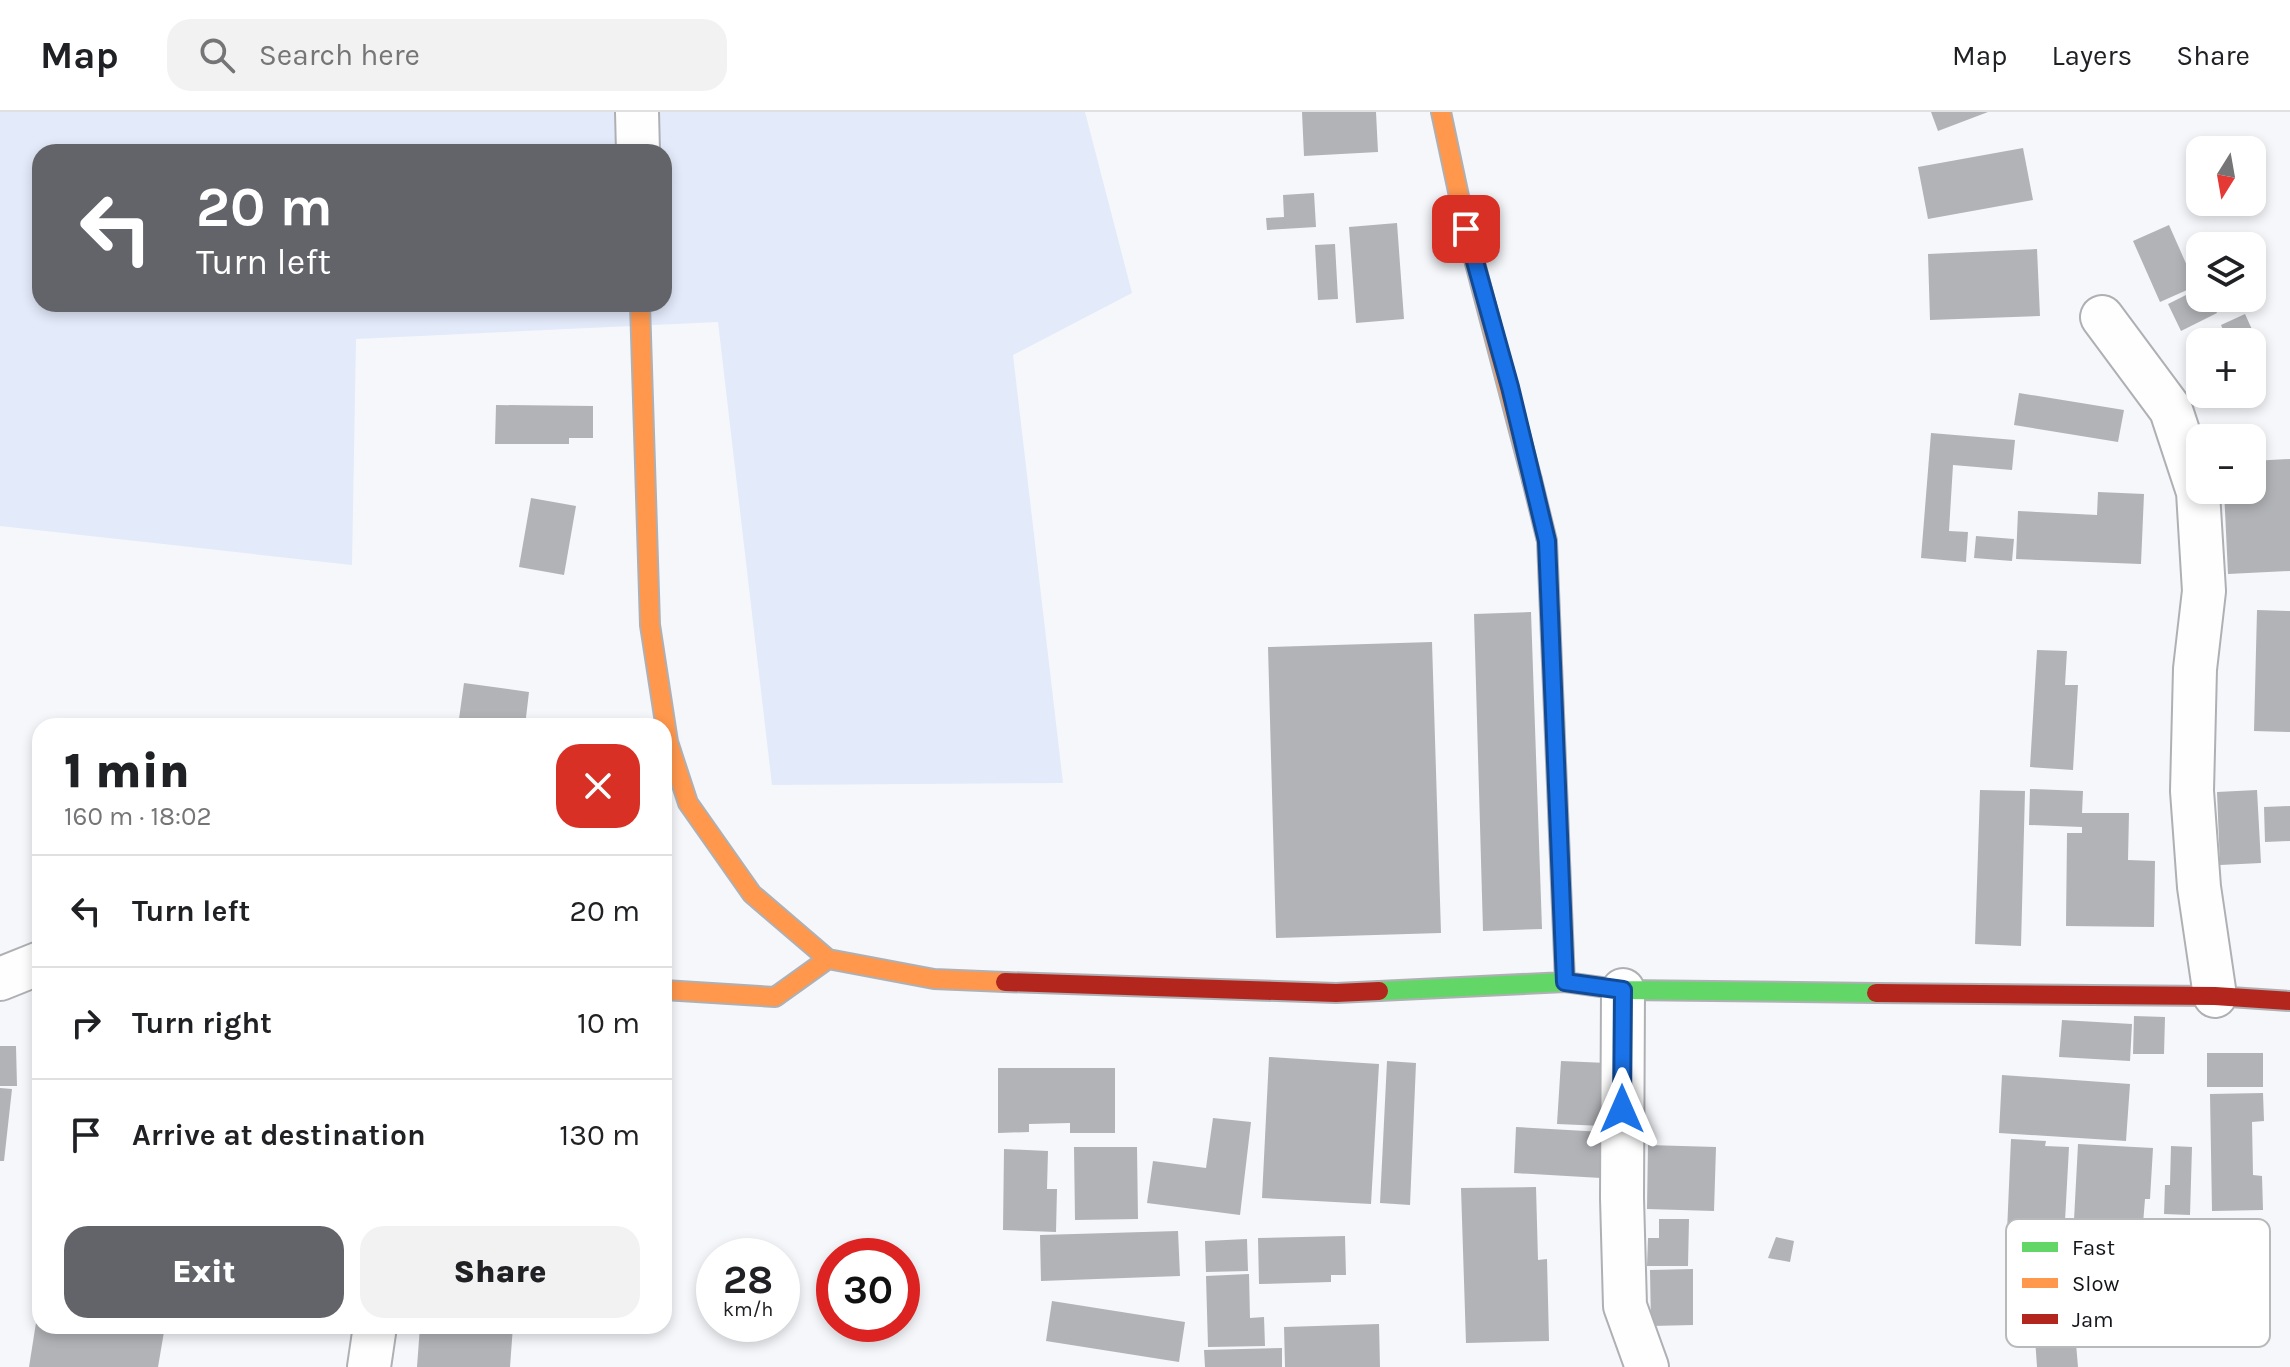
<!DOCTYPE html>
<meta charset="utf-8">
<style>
body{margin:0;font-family:Karla,sans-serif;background:#f2f2f2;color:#202124;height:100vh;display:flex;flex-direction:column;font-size:30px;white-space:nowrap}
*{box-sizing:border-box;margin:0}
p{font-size:26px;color:#757577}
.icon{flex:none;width:44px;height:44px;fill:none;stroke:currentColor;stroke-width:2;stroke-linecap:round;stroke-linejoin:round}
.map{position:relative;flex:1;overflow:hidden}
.details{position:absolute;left:32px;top:606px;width:640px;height:616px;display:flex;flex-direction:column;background:#fff;border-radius:24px;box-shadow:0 4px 12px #0003}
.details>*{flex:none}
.hud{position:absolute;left:32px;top:32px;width:640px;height:168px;border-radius:24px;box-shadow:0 4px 12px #0003;background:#626469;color:#fff;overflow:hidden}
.needle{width:52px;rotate:191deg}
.buttons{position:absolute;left:2186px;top:24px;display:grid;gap:16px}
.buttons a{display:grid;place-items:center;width:80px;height:80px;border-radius:16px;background:#fff;box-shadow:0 4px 12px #0003;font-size:40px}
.speed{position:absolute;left:696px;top:1126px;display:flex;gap:16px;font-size:40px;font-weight:700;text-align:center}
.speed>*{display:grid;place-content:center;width:104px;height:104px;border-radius:50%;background:#fff;box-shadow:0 4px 12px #0003;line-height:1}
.speed small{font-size:20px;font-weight:400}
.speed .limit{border:12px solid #d22;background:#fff;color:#111}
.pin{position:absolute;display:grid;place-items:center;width:68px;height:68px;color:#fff;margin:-34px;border-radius:16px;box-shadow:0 4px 12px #0006}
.me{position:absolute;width:88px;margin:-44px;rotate:0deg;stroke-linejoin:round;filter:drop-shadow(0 0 6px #0008)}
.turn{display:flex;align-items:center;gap:28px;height:168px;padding:0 32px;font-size:36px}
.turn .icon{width:104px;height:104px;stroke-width:2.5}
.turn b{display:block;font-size:56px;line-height:68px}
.round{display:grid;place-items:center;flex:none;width:84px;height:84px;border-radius:24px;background:#f2f2f2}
.headline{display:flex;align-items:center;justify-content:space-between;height:136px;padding:0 32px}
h1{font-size:48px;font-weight:800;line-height:60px}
.primary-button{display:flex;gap:16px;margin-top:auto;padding:16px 32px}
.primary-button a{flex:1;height:92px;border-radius:24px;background:#626469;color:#fff;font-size:32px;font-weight:800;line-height:92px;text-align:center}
.primary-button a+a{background:#f2f2f2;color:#202124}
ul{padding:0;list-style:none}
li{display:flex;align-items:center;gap:24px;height:112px;padding:0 32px;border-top:2px solid #e0e0e0}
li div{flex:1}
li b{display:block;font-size:30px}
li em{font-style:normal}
header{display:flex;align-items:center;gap:48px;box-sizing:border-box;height:112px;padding:0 40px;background:#fff;border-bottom:2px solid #e0e0e0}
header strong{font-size:38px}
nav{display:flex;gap:44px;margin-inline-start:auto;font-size:28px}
.search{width:560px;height:72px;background:#f2f2f2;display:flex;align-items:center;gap:20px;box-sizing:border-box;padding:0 28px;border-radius:24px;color:#757577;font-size:30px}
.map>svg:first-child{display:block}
.green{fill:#e3eafa;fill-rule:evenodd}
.building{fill:#b1b3b7}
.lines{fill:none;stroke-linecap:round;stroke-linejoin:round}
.street-casing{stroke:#aeb0b4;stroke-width:46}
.fast-casing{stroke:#aeb0b4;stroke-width:22}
.slow-casing{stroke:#aeb0b4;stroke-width:22}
.jam-casing{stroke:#aeb0b4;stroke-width:22}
.street{stroke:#fefefe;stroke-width:42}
.fast{stroke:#63d668;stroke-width:18}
.slow{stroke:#ff974d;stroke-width:18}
.jam{stroke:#b3261e;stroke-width:18}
.route-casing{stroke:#114b97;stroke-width:20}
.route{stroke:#1a73e8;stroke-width:14}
.key{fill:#fff;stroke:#b8b9ba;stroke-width:2}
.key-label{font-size:22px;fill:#13151a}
</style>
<header>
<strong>Map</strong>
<div class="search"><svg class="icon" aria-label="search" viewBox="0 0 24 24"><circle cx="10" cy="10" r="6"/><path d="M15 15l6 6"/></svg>Search here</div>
<nav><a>Map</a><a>Layers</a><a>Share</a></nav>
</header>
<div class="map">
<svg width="2290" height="1255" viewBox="0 0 2290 1255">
<rect width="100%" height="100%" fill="#f5f7fb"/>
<path class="green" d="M0 0H1085L1132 181 1013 243 1063 671 772 673 718 210 356 227 352 453 0 414ZM40 40H664V192H40Z"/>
<path class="building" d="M1302 0H1376L1378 40 1304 44Z
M1931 0H1988L1938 19Z
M2023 36 2033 88 1928 107 1918 55Z
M1314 81 1316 115 1267 118 1266 106 1284 105 1283 83Z
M1397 111 1404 207 1356 211 1349 115Z
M2169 113 2196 174 2160 190 2133 129Z
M1335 132 1338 187 1318 188 1315 133Z
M2037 137 2040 204 1930 208 1928 142Z
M2200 176V186H2209L2217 201 2181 219 2168 192Z
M2245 202 2255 224 2243 230H2228L2221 213Z
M2019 281 2124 298 2118 330 2014 313Z
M496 293 593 294V326H569V332H495Z
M1931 321 2015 328 2012 358 1953 353 1949 419 1968 420 1966 450 1921 446Z
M2290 347V459L2228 462 2224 378H2252V349Z
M2098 380 2144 382 2141 452 2016 447 2018 399 2097 403Z
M531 386 576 394 564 463 519 455Z
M1976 424 2014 427 2012 449 1974 446Z
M2257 498 2290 499V620L2254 619Z
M1531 500 1542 817 1483 819 1474 502Z
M1432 530 1441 821 1276 826 1268 535Z
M2037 538 2067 539 2065 573H2078L2073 658 2030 655Z
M464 571 529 580 525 614H458Z
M2030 677 2083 679 2082 701H2129L2128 748 2155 749 2154 815 2066 814 2067 721H2082V715L2029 713Z
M1980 678 2025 679 2021 834 1975 832Z
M2257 678 2261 751 2220 753 2217 680Z
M2290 694V729L2265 730 2264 695Z
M2134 904 2165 905 2164 942H2133Z
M2062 908 2132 912 2130 949 2059 945Z
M0 934H16L17 974H0Z
M2207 941H2263V975H2207Z
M1269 945 1379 952 1371 1092 1262 1086Z
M1387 949 1416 951 1410 1093 1380 1091Z
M1561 949 1607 951 1603 1014 1557 1012Z
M998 956H1115V1021H1070V1011L1029 1012V1020L998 1021Z
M2002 963 2130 972 2126 1029 1999 1021Z
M0 976 12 977 4 1049H0Z
M2263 981 2264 1009 2252 1010 2253 1063 2262 1064 2263 1098 2212 1099 2210 982Z
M1213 1006 1251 1010 1240 1103 1147 1091 1153 1049 1206 1056Z
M1516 1015 1603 1020 1601 1066 1514 1061Z
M2011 1027 2046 1029 2045 1034 2069 1035 2063 1146 2006 1143Z
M2078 1032 2153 1036 2150 1087H2145L2143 1112 2074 1108Z
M1648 1033 1716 1035 1714 1099 1647 1097Z
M2171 1034 2192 1035 2190 1103 2164 1102 2165 1073H2170Z
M1074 1035H1137L1138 1107 1075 1108Z
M1004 1037 1048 1039 1047 1077H1057L1056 1120 1003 1118Z
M1536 1075 1538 1148 1547 1147 1549 1229 1466 1231 1461 1076Z
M1659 1107H1689L1688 1154H1647L1648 1126H1659Z
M1178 1119 1180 1164 1041 1169 1040 1123Z
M1345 1124 1346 1163H1331V1170L1259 1172 1258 1126Z
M1776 1125 1794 1129 1790 1150 1768 1146Z
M1247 1127 1248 1159 1206 1160 1205 1129Z
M1693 1157V1213L1651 1214 1650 1158Z
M1249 1162 1250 1206 1264 1205 1265 1234 1208 1235 1206 1164Z
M1052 1189 1185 1210 1179 1250 1046 1229Z
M38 1198 40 1214H165L158 1255H29Z
M2074 1208 2078 1255H2037L2034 1211Z
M1379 1212 1380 1255H1285L1284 1215Z
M420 1214H513L510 1255H417Z
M1282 1236V1255H1205L1204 1238Z"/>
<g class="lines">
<defs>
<path id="street" d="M637 0 638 40
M2102 205 2171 298 2198 380 2204 479 2195 557 2192 679 2199 775 2215 884
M0 867 40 851
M1623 878 1622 1086 1625 1194 1647 1255
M369 1255 375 1214"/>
<path id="fast" d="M1532 368 1547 429 1565 870
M1379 879 1565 870 1623 878 1876 881"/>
<path id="slow" d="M1441 0 1466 117 1532 368
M640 192 650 513 668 630 688 691 752 782 828 847
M664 878 775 885 828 847 934 867 1005 870"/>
<path id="jam" d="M1005 870 1336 881 1379 879
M1876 881 2215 884 2290 889"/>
</defs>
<use href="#street" class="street-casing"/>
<use href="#fast" class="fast-casing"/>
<use href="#slow" class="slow-casing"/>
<use href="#jam" class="jam-casing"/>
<use href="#street" class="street"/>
<use href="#fast" class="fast"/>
<use href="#slow" class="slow"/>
<use href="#jam" class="jam"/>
</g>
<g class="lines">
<defs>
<path id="route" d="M1466 117 1510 275 1547 429 1565 870 1623 878 1622 997"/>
</defs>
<use href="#route" class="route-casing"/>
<use href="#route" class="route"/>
</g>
<rect x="2006" y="1107" width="264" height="128" rx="12" class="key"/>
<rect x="2022" y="1130" width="36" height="10" fill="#63d668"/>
<rect x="2022" y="1166" width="36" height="10" fill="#ff974d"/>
<rect x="2022" y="1202" width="36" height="10" fill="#b3261e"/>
<g class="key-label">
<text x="2072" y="1143">Fast</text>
<text x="2072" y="1179">Slow</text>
<text x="2072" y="1215">Jam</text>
</g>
</svg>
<div class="buttons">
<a><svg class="needle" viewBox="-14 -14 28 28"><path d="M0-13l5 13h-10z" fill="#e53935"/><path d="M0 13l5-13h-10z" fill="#757577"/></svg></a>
<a><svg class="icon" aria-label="layers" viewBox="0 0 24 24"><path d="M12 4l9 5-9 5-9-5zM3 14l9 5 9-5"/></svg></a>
<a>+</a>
<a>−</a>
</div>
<div class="speed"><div>28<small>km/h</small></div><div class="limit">30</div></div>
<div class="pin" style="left:1466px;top:117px;background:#d93025"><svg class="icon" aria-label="arrive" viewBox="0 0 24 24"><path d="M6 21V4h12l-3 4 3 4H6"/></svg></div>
<svg class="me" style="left:1622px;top:997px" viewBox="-20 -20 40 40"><path d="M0-17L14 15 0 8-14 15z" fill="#1a73e8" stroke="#fff" stroke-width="4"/></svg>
<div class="hud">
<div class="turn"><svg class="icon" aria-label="left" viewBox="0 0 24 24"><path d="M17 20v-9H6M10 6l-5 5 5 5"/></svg><div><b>20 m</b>Turn left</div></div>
</div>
<section class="details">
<div class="headline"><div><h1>1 min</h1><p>160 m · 18:02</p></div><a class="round" style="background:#d93025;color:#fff"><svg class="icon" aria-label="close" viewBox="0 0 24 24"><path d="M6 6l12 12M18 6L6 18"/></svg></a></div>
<ul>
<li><svg class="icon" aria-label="left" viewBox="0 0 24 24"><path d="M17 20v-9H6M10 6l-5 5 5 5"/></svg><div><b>Turn left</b></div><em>20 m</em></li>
<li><svg class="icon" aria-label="right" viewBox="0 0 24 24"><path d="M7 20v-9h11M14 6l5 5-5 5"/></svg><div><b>Turn right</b></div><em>10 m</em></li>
<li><svg class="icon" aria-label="arrive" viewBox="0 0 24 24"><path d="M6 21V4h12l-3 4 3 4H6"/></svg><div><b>Arrive at destination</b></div><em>130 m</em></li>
</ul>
<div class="primary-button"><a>Exit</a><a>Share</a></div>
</section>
</div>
